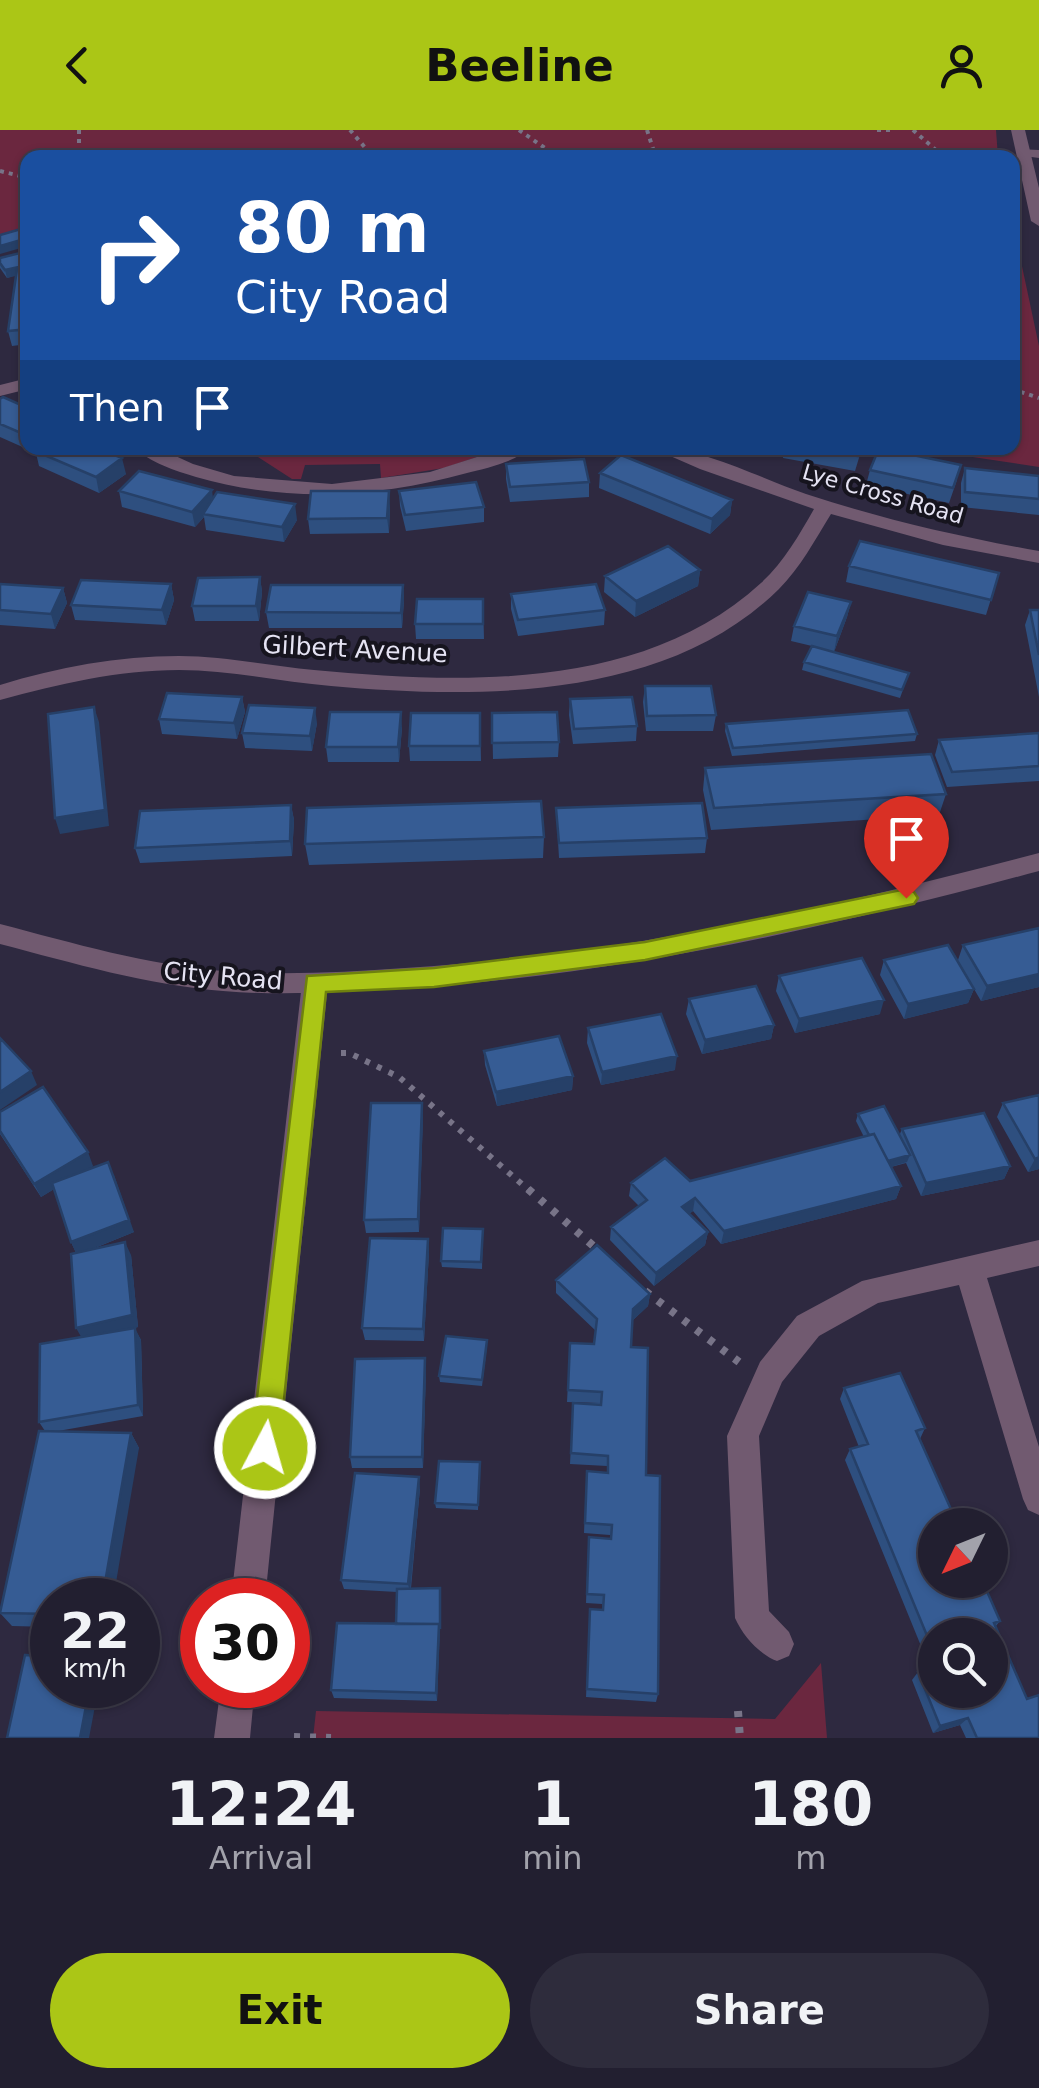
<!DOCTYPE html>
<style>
body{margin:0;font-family:"DejaVu Sans",sans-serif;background:#2e2c3c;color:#f1f3f6;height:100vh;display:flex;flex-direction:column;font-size:38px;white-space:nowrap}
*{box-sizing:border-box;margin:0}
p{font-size:32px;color:#a2a2ab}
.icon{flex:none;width:55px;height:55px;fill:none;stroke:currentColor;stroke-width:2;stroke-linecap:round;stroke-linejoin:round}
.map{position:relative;height:1608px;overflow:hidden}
.details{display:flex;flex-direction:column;background:#221f30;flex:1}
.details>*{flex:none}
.guide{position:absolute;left:20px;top:20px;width:1000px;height:305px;border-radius:20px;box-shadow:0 2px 8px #0004,0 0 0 2px #3f3d4c;background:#1a4fa0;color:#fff;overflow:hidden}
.needle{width:65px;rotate:227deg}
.fabs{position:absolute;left:918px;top:1378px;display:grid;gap:20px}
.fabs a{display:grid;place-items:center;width:90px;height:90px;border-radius:50%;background:#221f30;box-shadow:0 2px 8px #0004,0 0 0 2px #3f3d4c;font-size:50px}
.speed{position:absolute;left:30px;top:1448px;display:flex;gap:20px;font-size:50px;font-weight:700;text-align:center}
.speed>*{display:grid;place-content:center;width:130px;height:130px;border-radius:50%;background:#221f30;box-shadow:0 2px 8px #0004,0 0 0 2px #3f3d4c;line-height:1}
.speed small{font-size:25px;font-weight:400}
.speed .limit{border:15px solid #d22;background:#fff;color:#111}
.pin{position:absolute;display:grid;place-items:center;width:85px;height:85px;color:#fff;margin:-102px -42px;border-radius:50% 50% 50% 0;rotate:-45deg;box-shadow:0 0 10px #0007}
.pin .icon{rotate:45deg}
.me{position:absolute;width:110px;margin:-55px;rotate:6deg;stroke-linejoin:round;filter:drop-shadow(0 0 8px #0008)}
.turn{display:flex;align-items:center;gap:35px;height:210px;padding:0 50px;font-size:45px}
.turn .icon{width:130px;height:130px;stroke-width:2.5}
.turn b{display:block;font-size:70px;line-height:85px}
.then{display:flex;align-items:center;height:95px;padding:0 50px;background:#0003;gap:20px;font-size:38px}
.eta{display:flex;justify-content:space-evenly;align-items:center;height:170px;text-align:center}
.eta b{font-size:60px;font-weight:700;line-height:70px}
.primary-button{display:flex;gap:20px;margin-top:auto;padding:20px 50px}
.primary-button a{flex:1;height:115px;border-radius:60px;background:#abc616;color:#111;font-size:40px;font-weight:700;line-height:115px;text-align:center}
.primary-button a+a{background:#2e2c3c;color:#f1f3f6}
header{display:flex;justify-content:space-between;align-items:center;height:130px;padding:0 50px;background:#abc616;color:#111;font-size:45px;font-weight:700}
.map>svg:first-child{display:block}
.green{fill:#6b273f}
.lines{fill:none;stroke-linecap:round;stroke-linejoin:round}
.path-far2{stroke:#787488;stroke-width:4;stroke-dasharray:4 5;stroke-linecap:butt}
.path-far1{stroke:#787488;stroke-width:6;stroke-dasharray:5 8;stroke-linecap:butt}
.path{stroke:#787488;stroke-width:8;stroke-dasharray:6 10;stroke-linecap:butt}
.service{fill:#715a70;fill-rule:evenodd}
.minor{fill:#715a70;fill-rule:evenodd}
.tertiary{fill:#715a70;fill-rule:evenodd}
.wall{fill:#2e4f7f;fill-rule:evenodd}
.shaded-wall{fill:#264068}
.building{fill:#365c94;stroke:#264068;stroke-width:2.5}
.route{fill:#abc616;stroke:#6f810e;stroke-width:2.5}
.labels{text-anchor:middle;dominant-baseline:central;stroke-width:8;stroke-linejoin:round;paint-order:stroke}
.far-street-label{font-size:22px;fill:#e5e3f3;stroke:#16141e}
.street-label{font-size:25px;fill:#e5e3f3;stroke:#16141e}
</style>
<header><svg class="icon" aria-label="back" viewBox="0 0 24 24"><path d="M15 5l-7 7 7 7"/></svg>Beeline<svg class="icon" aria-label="person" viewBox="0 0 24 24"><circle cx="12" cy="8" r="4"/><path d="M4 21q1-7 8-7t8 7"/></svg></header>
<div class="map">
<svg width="1039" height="1608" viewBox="0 0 1039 1608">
<rect width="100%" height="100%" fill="#2e2940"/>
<path class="green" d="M0 0H996L998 27 28 28 27 101 0 109Z
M1013 94 1039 216V337L966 326 943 318H1012Z
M274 318H504L444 338 381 348 380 334 305 335 301 349H292L258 327Z
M821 1533 827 1608H313L316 1581 775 1589Z"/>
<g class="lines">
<path class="path-far2" d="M79 0V28
M350 0 374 28
M519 0 552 23 572 28
M647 0 656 28
M877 0H890
M913 0 937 21V28
M631 28 652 22
M0 41 28 48
M1012 259 1039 268"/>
<path class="path-far1" d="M341 923H349L399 947 531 1062"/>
<path class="path" d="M528 1059 598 1120
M645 1161 739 1232
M738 1581 740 1608
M294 1607 331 1608"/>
<path class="service" d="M1017 19 1039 20V28L1017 25Z"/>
<path class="minor" d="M28 248V259L0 266V255Z
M135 318H158L193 334 234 346 332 354 430 342 505 318H530C515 332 487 338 467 343 377 368 286 373 196 347 176 341 149 332 135 318Z
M652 318C698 315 761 349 806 364 882 389 960 407 1039 421V433L943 415 831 384C815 410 800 438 779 459 666 571 478 569 331 556 281 552 230 540 179 540 117 540 60 554 0 570V555C58 537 118 526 179 526 224 526 269 536 314 540 464 554 643 561 761 453 784 432 799 405 814 379L700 339Z
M315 843 324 846 328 853 265 1470H231L302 853 306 846Z
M1039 1110V1136L987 1148 1039 1317V1385L1028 1380 1023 1369 959 1155 878 1173 819 1206 782 1252 759 1306 769 1481 789 1502 794 1514 789 1526 777 1531C759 1524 743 1506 735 1488L727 1306 760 1232 797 1186 862 1151Z
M221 1555H255L250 1608H214Z"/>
<path class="tertiary" d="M1011 0H1025L1039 58V96L1031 91Z
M1039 723V741C831 797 621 845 405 858 344 862 283 866 223 861 147 855 73 833 0 814V794C73 813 147 835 223 841 283 846 344 842 405 838 621 825 830 778 1039 723Z"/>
</g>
<path class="wall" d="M28 121V214L12 216 8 201 16 145 7 148 0 138V128Z
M0 269 28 278V318H97L126 344 99 363 39 336 36 323 0 307Z
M784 318H862L855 341 783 328Z
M506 334 589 352V367L510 372 506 349Z
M965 338 1039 346V385L961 377V353Z
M870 340 957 350 949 373 866 355Z
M600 343 732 370 730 385 710 404 599 358Z
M119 361 213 369 297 390 284 412 206 400 204 387 195 397 122 377Z
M399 361 484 377V392L406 401 400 376Z
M390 376 389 403 310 404 308 389Z
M849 436 999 443 986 485 846 452Z
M700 440 698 456 635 487 604 462 605 446Z
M260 447 262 462 259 491H195L192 476Z
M0 454 63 458 67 473 55 499 0 495Z
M171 454 174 470 166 495 75 490 71 475Z
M403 455 404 470 402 498H269L266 482Z
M511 464 605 480 604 495 518 506 511 479Z
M483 469 484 509H416L415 494Z
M851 472 847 487 834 522 909 543 900 568 802 540 804 532 812 516 791 511 794 496Z
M1030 480H1039V567L1025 495Z
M645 556 716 585 713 601H646L643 572Z
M242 567 245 582 237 609 162 604 159 589Z
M570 569 637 596 636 611 573 614 569 585Z
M480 583 481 631H410L409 616Z
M492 583 559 612 558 627 493 629Z
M317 593 312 621 245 618 242 603Z
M726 594 917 604 915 611 732 626 725 601Z
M402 598 399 632H328L326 617Z
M1039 603V651L947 657 935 625 939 610Z
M705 638 946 664 939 685 711 700 703 660Z
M291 675 294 690 292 726 140 733 135 718Z
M556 678 707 708 705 723 559 728Z
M544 707 543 728 309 735 305 714Z
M1039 798V857L981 871 974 859 968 873 904 889 880 845 884 830H958L963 815Z
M779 846 880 884 795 903 776 861Z
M689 869 774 895 771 909 702 924 686 884Z
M588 898 675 940 601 955 587 913Z
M484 921 573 946 572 960 497 976 485 935Z
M1039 965V1039L1028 1042 997 987 1003 973Z
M422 973 423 987 419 1102 366 1103 364 1090Z
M0 982 93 1036 86 1040 134 1102 90 1120 131 1125 138 1197 134 1198 141 1210 143 1286 58 1301 131 1303 139 1318 52 1470V1497L12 1496 0 1483 45 1301 39 1292 81 1207 76 1123 71 1112 54 1059 41 1067 0 1004Z
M858 984 899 1006 902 999 1010 1036 1004 1049 921 1066 906 1033 891 1037 901 1056 896 1069 721 1114 693 1081 689 1084 708 1102 705 1115 654 1156 610 1110 611 1097 639 1076 629 1066 631 1053 690 1051 864 1007 856 991Z
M483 1099 482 1139 442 1137 441 1131Z
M428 1109 429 1122 424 1211 365 1210 362 1198Z
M556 1150 650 1164 648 1176 633 1190 631 1217 646 1345 658 1564 656 1572 586 1567 590 1479 602 1480V1474L586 1473 588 1417 610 1409V1405L584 1403 586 1352 607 1343V1336L570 1334 573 1273H600L567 1272 570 1213 594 1214 596 1201 556 1163Z
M487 1216 482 1256 440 1252 439 1246Z
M426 1240 423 1338H352L350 1327Z
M844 1258 925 1298 920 1309 1000 1491 995 1497 1039 1608H966L960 1595 933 1603 912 1550 918 1542 930 1538 845 1330 850 1319 859 1317 840 1269ZM935 1505 990 1560H935Z
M480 1332 478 1380 436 1378 435 1373Z
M420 1358 411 1458 441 1462 437 1571 334 1568 331 1560 396 1494 397 1462 344 1459 341 1450Z"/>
<path class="shaded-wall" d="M28 108V116L0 124V116Z
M28 135V143L7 148 5 140Z
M122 328 126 344 99 363 96 347Z
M212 360 214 376 203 384 204 387 195 397 192 382Z
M389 361 390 376 389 403 387 388Z
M732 370 730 385 710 404 712 389Z
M295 374 297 390 284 412 282 397Z
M700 440 698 456 635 487 636 471Z
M260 447 262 462 259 491 256 476Z
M171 454 174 470 166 495 162 480Z
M403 455 404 470 402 498 401 483Z
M63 458 67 473 55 499 51 484Z
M851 472 847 487 834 522 837 506Z
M242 567 245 582 237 609 234 593Z
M94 577 99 592 109 696 60 704 55 688Z
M315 578 317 593 312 621 310 606Z
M401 582 402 598 399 632 398 617Z
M291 675 294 690 292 726 290 711Z
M1039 844V857L981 871 987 856Z
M974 859 968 873 904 889 908 874Z
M884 870 880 884 795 903 799 889Z
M774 895 771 909 702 924 705 910Z
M677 926 675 940 601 955 602 942Z
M31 941 37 955 0 980V962Z
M573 946 572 960 497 976 496 962Z
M422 973 423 987 419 1102 418 1089Z
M88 1022 93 1036 41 1067 34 1054Z
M910 1025 907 1032 881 1040 883 1033Z
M1039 1027V1039L1028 1042 1035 1029Z
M1010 1036 1004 1049 921 1066 926 1053Z
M114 1045 134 1102 77 1125 71 1112Z
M901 1056 896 1069 721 1114 724 1101Z
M695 1068 693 1081 680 1090 682 1077Z
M708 1102 705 1115 654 1156 656 1143Z
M428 1109 429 1122 424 1211 423 1199Z
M125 1112 131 1125 138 1197 83 1210 76 1198Z
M650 1164 648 1176 632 1191 633 1179Z
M135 1198 141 1210 143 1286 138 1275Z
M425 1228 426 1240 423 1338 422 1327Z
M131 1303 139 1318 113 1470H102Z
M419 1347 420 1358 410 1463 408 1454Z
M441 1462 440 1503 437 1571 436 1563Z
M90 1555H99L89 1608H80Z
M968 1588 960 1595 933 1603 940 1596Z"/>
<path class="building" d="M28 97V108L0 116V105Z
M28 121V135L5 140 0 133V128Z
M28 138V199L8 201 17 139Z
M3 267 28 278V306L0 294V269Z
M40 318H97L122 328 96 347 35 321Z
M811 318H861L858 326Z
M879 318 961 335 953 358 870 340Z
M621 325 732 370 712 389 600 343Z
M584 329 589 352 510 357 506 334Z
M965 338 1039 346V369L965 362Z
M139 341 212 360 192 382 119 361Z
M476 352 484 377 405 385 399 361Z
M311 361H389L387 388 308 389Z
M217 362 295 374 282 397 203 384Z
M860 411 999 443 991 470 849 436Z
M668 416 700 440 636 471 605 446Z
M260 447 256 476H192L198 448Z
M81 450 171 454 162 480 71 475Z
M0 454 63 458 51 484 0 480Z
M596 454 605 480 518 490 511 464Z
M271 455H403L401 483 266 482Z
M808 462 851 472 837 506 794 496Z
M417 469H483V494H415Z
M1030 480H1039V525Z
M812 516 909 543 902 560 804 532Z
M645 556H711L716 585 647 586Z
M167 563 242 567 234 593 159 589Z
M632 567 637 596 574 599 570 569Z
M249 575 315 578 310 606 242 603Z
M94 577 105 680 55 688 48 584Z
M908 580 917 604 733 618 726 594Z
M330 582H401L398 617H326Z
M557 582 559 612 492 613V583Z
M411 583H480V616H409Z
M1039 603V636L952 642 939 610Z
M931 624 946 664 714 678 705 638Z
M541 671 544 707 305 714 307 678Z
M702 673 707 708 559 713 556 678Z
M291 675 290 711 135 718 140 681Z
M1039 798V844L987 856 963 815Z
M948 815 974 859 908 874 884 830Z
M862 828 884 870 799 889 779 846Z
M756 856 774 895 705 910 689 869Z
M661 884 677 926 602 942 588 898Z
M559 906 573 946 496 962 484 921Z
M0 908 31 941 0 962Z
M43 957 88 1022 34 1054 0 1001V982Z
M1039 965V1027L1035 1029 1003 973Z
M371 973H422L418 1089 364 1090Z
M884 976 910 1025 888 1031 874 1004 869 1005 858 984Z
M984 983 1010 1036 926 1053 902 999Z
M874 1004 901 1056 724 1101 695 1068 682 1077 708 1102 656 1143 611 1097 647 1070 631 1053 665 1028 690 1051Z
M108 1032 129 1090 71 1112 52 1053Z
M443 1098 483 1099 481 1132 441 1131Z
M370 1108 428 1109 423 1199 362 1198Z
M125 1112 132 1185 76 1198 71 1124Z
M597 1115 650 1164 633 1179 631 1217 648 1218 646 1345 660 1346 658 1564 587 1559 590 1479 603 1480 604 1465 587 1464 589 1407 611 1409 612 1395 585 1393 587 1341 608 1343V1326L571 1323 573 1273 601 1275 602 1262 568 1260 570 1213 594 1214 597 1189 556 1150Z
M135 1198 138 1275 39 1292 40 1214Z
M446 1206 487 1210 482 1250 439 1246Z
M425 1228 422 1327H350L355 1229Z
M900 1243 925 1298 916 1301 958 1395H935V1450H982L1000 1491 994 1493 1027 1569 1039 1565V1608H977L968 1588 940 1596 918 1542 935 1536V1560H990V1505H935V1525L850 1319 868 1314 844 1258Z
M39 1301 131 1303 102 1470H52V1484L0 1483Z
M439 1331 480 1332 478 1375 435 1373Z
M355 1343 419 1347 408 1454 341 1450Z
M440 1458V1499L439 1494H396L397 1459Z
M337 1493 439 1494 436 1563 331 1560Z
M25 1525 52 1526V1555H90L80 1608H7Z"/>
<path class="route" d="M906 759 914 762 918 768 914 774 645 830 434 857 326 862 279 1318 275 1328 265 1333 255 1328 251 1318 307 846 434 838 645 812Z"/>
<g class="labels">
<g class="far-street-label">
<text transform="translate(883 364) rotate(16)">Lye Cross Road</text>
</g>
<g class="street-label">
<text transform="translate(355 519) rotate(3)">Gilbert Avenue</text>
<text transform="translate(223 846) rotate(5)">City Road</text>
</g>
</g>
</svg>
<div class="fabs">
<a><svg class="needle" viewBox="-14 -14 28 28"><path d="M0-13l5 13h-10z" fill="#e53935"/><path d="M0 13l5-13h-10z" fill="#a2a2ab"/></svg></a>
<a><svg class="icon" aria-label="search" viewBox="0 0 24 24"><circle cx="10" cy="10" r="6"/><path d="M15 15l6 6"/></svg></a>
</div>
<div class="speed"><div>22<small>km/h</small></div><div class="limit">30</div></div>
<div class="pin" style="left:906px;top:768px;background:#d93025"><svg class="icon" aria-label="arrive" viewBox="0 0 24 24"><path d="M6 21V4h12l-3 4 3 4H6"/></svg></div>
<svg class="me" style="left:265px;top:1318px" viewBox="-20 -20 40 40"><circle r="17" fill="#abc616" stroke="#fff" stroke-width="3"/><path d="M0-11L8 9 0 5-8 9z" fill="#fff"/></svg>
<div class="guide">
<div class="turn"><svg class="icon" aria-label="right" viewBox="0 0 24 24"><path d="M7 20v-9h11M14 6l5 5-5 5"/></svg><div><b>80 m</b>City Road</div></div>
<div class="then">Then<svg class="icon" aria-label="arrive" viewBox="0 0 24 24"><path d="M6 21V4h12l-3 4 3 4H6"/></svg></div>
</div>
</div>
<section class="details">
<div class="eta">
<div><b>12:24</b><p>Arrival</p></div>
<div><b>1</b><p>min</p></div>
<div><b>180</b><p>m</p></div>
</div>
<div class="primary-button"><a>Exit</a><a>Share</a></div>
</section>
